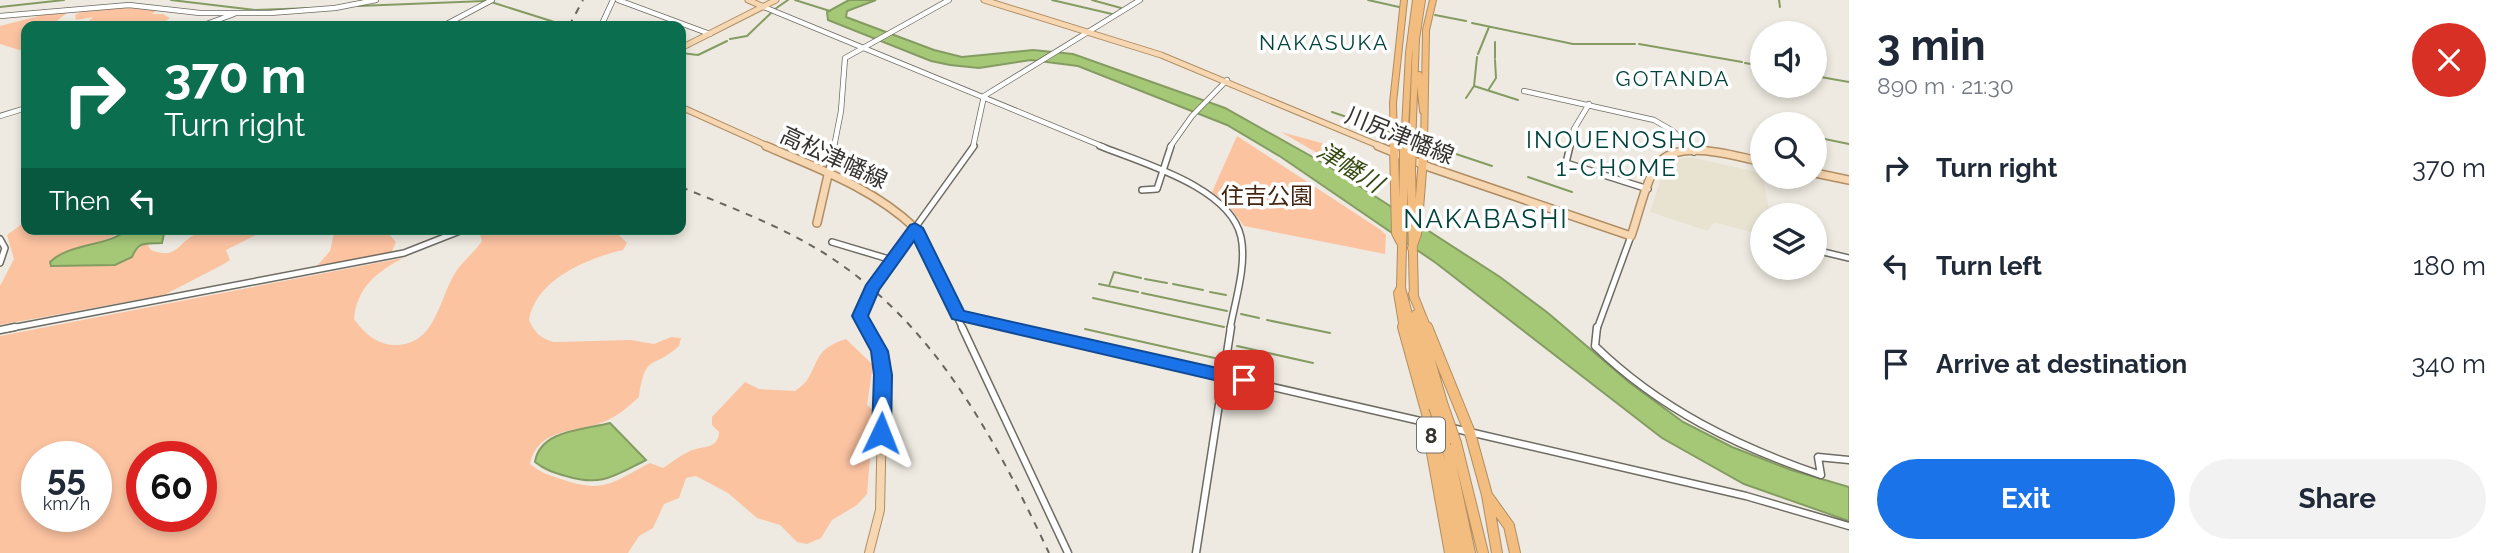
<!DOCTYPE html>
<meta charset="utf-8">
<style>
body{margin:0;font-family:Raleway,"Noto Sans JP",sans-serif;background:#f2f2f3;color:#1f2937;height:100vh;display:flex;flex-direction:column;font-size:26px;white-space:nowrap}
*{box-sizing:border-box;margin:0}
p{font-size:23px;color:#747a83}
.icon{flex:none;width:38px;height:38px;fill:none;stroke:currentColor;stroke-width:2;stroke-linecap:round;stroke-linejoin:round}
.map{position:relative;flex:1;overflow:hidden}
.drawer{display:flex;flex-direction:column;background:#fff;width:665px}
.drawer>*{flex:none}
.hud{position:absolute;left:21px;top:21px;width:665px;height:214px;border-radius:14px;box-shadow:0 4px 10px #0003;background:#0b6e4f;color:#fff;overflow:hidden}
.controls{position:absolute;left:1750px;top:21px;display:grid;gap:14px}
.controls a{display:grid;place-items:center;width:77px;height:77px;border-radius:50%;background:#fff;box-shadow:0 4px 10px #0003;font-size:35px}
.speed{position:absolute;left:21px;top:441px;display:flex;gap:14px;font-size:35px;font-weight:700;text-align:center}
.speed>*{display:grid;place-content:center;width:91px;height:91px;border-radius:50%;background:#fff;box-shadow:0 4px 10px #0003;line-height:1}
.speed small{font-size:18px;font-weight:400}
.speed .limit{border:10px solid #d22;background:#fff;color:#111}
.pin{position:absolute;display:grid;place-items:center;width:60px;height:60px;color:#fff;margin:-30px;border-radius:14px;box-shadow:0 4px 10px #0006}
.me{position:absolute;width:77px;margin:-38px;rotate:2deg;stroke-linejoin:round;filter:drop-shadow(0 0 5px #0008)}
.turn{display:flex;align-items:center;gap:24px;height:147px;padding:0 28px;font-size:32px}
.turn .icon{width:91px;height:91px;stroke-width:2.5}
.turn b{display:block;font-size:49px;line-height:60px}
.then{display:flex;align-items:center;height:66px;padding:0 28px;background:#0003;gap:14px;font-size:26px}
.round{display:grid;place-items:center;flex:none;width:74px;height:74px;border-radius:37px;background:#f2f2f3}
.summary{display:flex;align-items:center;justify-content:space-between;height:119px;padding:0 28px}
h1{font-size:42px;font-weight:700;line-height:52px}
.action{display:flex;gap:14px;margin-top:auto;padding:14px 28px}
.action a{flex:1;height:80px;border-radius:42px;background:#1a73e8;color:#fff;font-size:28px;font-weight:700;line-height:80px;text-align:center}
.action a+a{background:#f2f2f3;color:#1f2937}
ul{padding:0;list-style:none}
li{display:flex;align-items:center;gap:21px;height:98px;padding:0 28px}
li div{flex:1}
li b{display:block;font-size:26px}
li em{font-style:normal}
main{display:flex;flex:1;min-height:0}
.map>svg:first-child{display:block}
.built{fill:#e8e2d1}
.green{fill:#fcc3a1;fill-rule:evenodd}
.water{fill:#a5c877;stroke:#849c62;stroke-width:2}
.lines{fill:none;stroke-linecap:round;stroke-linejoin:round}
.stream{stroke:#849c62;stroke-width:2}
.minor-far2-casing{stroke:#6e6b63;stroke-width:6}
.minor-far1-casing{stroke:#6e6b63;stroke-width:8}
.minor-casing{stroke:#6e6b63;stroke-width:9}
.major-far2-casing{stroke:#b08d63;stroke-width:7}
.major-far1-casing{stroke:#b08d63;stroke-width:10}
.major-casing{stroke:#b08d63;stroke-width:10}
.highway-far2-casing{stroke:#b08d63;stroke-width:8}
.highway-far1-casing{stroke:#b08d63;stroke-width:10}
.highway-casing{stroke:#b08d63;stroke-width:12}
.minor-far2{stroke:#fff;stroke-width:4.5}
.minor-far1{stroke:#fff;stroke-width:5}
.minor{stroke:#fff;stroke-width:6}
.major-far2{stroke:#f7d7b2;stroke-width:5}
.major-far1{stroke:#f7d7b2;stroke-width:7}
.major{stroke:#f7d7b2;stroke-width:8}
.highway-far2{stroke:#f2bd7e;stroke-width:6}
.highway-far1{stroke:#f2bd7e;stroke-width:8}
.highway{stroke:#f2bd7e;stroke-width:10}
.rail{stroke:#676560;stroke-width:2;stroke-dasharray:7 7;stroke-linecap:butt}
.highway-bridge-far1-casing{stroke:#b08d63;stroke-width:10;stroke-linecap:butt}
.highway-bridge-casing{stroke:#b08d63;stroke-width:12;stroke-linecap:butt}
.highway-bridge-far1{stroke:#f2bd7e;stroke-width:8}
.highway-bridge{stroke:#f2bd7e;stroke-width:10}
.route{fill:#1a73e8;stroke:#114b97;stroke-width:2}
.labels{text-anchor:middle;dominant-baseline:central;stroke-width:7;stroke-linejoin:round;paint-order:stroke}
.far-quarter-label{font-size:21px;letter-spacing:2px;fill:#01433d;stroke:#fff}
.shield{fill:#fff;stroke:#72716f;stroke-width:2}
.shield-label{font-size:21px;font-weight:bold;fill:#363431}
.street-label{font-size:23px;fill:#363431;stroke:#fff}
.park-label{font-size:23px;fill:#442510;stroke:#fff}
.neighbourhood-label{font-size:24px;letter-spacing:2px;fill:#01433d;stroke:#fff}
.water-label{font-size:24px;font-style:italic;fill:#354b11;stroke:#fff}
.quarter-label{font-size:26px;letter-spacing:2px;fill:#01433d;stroke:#fff}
</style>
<main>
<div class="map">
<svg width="1849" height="553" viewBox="0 0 1849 553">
<rect width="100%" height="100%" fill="#eeeae1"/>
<path class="built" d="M1690 157 1762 173 1770 215H1762V235L1717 223 1712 224 1708 231 1650 212 1664 169 1675 160Z"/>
<path class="green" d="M75 7H118L68 12 53 24 26 26V52L0 44V26L58 11H46Z
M127 7 159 9 152 14H163L170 18C151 31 123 25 102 23 97 22 91 25 85 25L93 17 76 20 75 15 81 12Z
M1281 132 1322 143 1337 160 1333 162Z
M1237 136 1381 230 1386 235 1385 254 1244 226 1228 205 1212 192Z
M26 221V229H129L86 248 100 265 124 262 146 242 151 250C177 260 177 244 194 235 214 224 246 229 268 229L226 250 230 260 224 264 164 295 0 325V286L14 259 7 235Z
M335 229H389L388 233 396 242 391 254 317 266 330 251Z
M483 229H613L627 243 623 250C588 258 535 280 529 320 535 333 540 338 554 342L631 340 654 344 671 337 681 338 679 346C651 371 646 352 639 397 629 406 620 414 608 420 579 434 539 425 530 464 541 473 551 476 564 480 605 494 614 481 650 463L663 468C671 463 679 456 688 452 700 445 718 451 719 432L712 425V417L745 382 759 389 795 391C823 373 805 352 846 339L873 365 867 405 874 411 867 494 857 505 832 520 821 538 807 544 797 542 780 525 757 518 728 493 696 476 686 478 679 498 664 504 653 528 639 536 628 553H0V336L403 258C377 272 357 287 354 319 364 333 376 344 394 345 435 346 438 302 454 275 461 262 474 253 482 241L479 231ZM37 457H96V516H37ZM142 457H201V516H142Z"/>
<path class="water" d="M849 0H876L847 11 846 17 934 50 962 57 1033 50 1073 54 1225 108 1325 164 1500 277 1548 313 1630 383 1683 422 1732 447 1791 470 1849 487V521L1744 484 1662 438 1436 263 1281 157 1227 125 1078 66 1031 60 979 68 950 65 931 61 828 20 827 12Z
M129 229H165L162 243C147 244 139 240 132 257L115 265 51 266 50 262C69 243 107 247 129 229Z
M610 423 646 460C614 476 602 487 566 476 554 473 545 470 535 462 540 430 583 430 610 423Z"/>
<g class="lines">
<path class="stream" d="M171 0 255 10 313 8
M795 0 830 11
M1052 0 1112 14
M1092 0 1121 8
M1368 0 1399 7
M1779 0 1780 7
M491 2 567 26
M358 6 485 1
M0 7 64 0
M775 9 788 0
M1435 15 1466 21
M1472 23 1573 44H1635
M730 39 747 36 771 13
M1495 42V58
M1639 44 1742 62
M681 53 698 55 727 41
M1478 54 1489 27
M1745 63 1762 66
M1815 76 1849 82
M1474 86 1518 100
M1489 89 1496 78 1495 60
M1466 98 1474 86 1477 57
M1332 112 1391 132
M1815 137 1849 144
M1429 145 1492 166
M1528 177 1572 192
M1145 279 1167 283
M1099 284 1138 292
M1173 284 1203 290
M1109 286 1114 272 1141 278
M1210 292 1226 295
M1142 293 1227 311
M1093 298 1224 327
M1241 314 1259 318
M1267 320 1330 333
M1085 329 1219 359
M1237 346 1313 363"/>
<defs>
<path id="minor-far2" d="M618 0 710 34
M764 7 1104 147
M0 16 129 5 200 13H270L335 8 376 0
M201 26 234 14
M443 26 492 0
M601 26 613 0
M1524 91 1654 120 1673 131 1689 147
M0 116 26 108
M1759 133 1762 147
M834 147 841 111 845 58 949 0
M973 147 984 96 1140 0
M1170 147 1192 116 1227 80
M1570 147 1574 129 1589 104"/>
<path id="minor-far1" d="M1100 146C1142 163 1230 187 1241 237 1247 265 1235 301 1230 329
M1570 146 1566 163 1648 189
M1688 146 1694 152
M828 175 834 146
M1142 190 1157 189 1171 146
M0 239 5 248 0 263
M832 242 892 260
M1815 250 1849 258
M958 315 1019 329
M6 329 404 253 465 229
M963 329 915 228 974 146
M1597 329 1631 236"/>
<path id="minor" d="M962 327 1068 553
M1011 327 1429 423
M1597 327 1595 346C1660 409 1736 446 1821 475
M0 330 15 327
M1452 428 1746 496 1849 526
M1821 475 1818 457 1849 460
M1196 553 1231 327"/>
<path id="major-far2" d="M748 0 764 7
M984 0 1161 55 1382 147
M681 48 776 0
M681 107 770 147"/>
<path id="major-far1" d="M766 146C819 169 873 188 915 228L872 289 860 316 867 329
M1378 146 1429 167 1631 236C1638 217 1646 179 1658 164 1678 138 1736 156 1762 162
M1815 173 1849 180
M817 223 828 175"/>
<path id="major" d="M866 327 880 351 883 375 880 510 869 553"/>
<path id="highway-far2" d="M1419 75 1423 111
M1394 147 1393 103 1404 0
M1404 147 1409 53 1416 0
M1412 147 1416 39 1422 0
M1424 147 1426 30 1433 0"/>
<path id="highway-far1" d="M1394 146 1396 233 1400 241
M1412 150V146
M1404 166 1401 288 1412 329
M1411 168 1414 298
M1412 248 1417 234 1424 146
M1401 288 1398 293 1404 329
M1413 294 1427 329
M1416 314 1420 329"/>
<path id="highway" d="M1403 327 1445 479 1460 553
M1412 327 1434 407
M1420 327 1442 403
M1427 327 1470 433 1487 495 1497 553
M1446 441 1470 553
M1456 443 1483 553
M1432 453 1450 553
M1489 498 1509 526 1515 553"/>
</defs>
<use href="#minor-far2" class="minor-far2-casing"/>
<use href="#minor-far1" class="minor-far1-casing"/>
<use href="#minor" class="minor-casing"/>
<use href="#major-far2" class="major-far2-casing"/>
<use href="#major-far1" class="major-far1-casing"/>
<use href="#major" class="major-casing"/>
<use href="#highway-far2" class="highway-far2-casing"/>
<use href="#highway-far1" class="highway-far1-casing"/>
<use href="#highway" class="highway-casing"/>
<use href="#minor-far2" class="minor-far2"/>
<use href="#minor-far1" class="minor-far1"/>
<use href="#minor" class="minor"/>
<use href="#major-far2" class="major-far2"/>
<use href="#major-far1" class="major-far1"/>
<use href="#major" class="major"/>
<use href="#highway-far2" class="highway-far2"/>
<use href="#highway-far1" class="highway-far1"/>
<use href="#highway" class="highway"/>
<path class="rail" d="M569 26 583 0
M681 187C732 208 784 227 830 257 937 327 996 441 1049 553"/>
<defs>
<path id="highway-bridge-far1" d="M1404 148V166
M1411 168 1412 150"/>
<path id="highway-bridge" d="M1442 403 1456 443
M1434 407 1446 441"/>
</defs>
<use href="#highway-bridge-far1" class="highway-bridge-far1-casing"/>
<use href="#highway-bridge" class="highway-bridge-casing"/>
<use href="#highway-bridge-far1" class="highway-bridge-far1"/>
<use href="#highway-bridge" class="highway-bridge"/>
</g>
<path class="route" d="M915 223 923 228 964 311 1244 374 1253 380 1244 387 952 319 914 241 879 290 868 316 888 351 892 375 891 433 881 440 875 438 872 433 874 375 871 351 852 316 866 285 910 225Z"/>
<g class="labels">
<g class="far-quarter-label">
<text x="1324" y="42">NAKASUKA</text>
<text x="1673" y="78">GOTANDA</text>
</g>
<rect class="shield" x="1417" y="417.5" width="28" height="35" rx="5"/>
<g class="shield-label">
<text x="1431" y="435">8</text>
</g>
<g class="street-label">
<text transform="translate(1400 135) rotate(22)">川尻津幡線</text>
<text transform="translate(834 157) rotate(25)">高松津幡線</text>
</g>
<g class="park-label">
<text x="1267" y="195">住吉公園</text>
</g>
<g class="neighbourhood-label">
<text x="1617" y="139">INOUENOSHO<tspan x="1617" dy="28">1-CHOME</tspan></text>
</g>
<g class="water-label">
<text transform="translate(1350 167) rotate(32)">津幡川</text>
</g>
<g class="quarter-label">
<text x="1486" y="219">NAKABASHI</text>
</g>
</g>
</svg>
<div class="controls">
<a><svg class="icon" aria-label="sound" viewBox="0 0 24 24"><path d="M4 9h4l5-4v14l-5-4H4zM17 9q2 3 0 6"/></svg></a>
<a><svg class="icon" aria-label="search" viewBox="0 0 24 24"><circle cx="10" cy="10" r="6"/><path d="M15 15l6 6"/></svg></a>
<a><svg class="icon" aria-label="layers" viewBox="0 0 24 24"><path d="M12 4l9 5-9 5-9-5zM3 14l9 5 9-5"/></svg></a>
</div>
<div class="speed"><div>55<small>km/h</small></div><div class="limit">60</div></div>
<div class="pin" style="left:1244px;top:380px;background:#d93025"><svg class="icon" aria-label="arrive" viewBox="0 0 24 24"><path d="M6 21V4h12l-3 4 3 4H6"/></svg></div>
<svg class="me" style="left:881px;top:433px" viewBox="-20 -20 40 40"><path d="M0-17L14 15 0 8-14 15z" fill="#1a73e8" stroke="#fff" stroke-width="4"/></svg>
<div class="hud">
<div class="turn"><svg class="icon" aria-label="right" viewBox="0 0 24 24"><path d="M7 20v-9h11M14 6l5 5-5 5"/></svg><div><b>370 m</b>Turn right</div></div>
<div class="then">Then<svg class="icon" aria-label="left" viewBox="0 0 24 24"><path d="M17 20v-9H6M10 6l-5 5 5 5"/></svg></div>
</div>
</div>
<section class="drawer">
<div class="summary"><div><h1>3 min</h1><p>890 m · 21:30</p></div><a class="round" style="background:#d93025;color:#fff"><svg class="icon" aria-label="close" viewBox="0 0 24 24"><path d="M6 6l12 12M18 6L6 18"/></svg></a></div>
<ul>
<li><svg class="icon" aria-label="right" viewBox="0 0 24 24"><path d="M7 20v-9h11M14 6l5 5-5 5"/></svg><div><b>Turn right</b></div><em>370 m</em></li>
<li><svg class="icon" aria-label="left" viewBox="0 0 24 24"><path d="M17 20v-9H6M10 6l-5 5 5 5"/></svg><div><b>Turn left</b></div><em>180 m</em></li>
<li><svg class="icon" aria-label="arrive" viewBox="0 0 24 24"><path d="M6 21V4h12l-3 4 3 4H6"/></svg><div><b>Arrive at destination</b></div><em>340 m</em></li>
</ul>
<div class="action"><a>Exit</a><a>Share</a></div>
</section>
</main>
